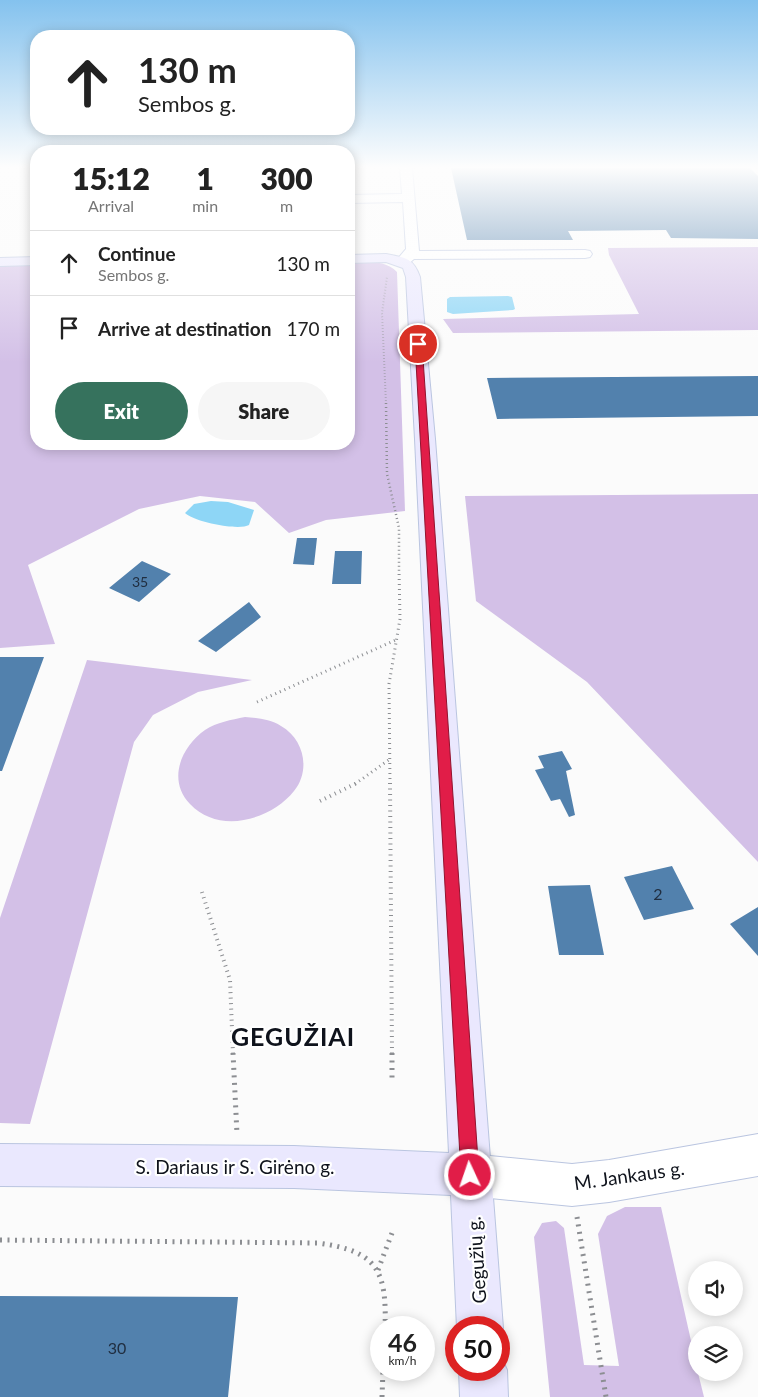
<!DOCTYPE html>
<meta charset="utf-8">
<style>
body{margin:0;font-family:Lato,sans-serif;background:#f6f6f6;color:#222;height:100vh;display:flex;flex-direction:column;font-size:19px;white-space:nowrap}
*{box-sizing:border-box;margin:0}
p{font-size:16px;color:#767676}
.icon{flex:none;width:28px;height:28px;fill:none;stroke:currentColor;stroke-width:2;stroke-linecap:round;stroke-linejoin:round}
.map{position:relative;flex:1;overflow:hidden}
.sheet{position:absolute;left:30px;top:145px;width:325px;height:305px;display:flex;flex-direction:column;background:#fff;border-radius:20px;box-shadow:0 2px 12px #0003}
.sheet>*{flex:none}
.top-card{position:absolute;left:30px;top:30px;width:325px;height:105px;border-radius:20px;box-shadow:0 2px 12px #0003;background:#fff;color:#222;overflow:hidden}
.controls{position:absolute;left:688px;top:1261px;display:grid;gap:10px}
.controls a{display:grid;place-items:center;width:55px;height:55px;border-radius:50%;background:#fff;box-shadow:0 2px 12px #0003;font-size:25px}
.speed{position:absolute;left:370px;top:1316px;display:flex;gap:10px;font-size:25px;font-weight:700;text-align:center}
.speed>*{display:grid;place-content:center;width:65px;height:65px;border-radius:50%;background:#fff;box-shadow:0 2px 12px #0003;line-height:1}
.speed small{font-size:12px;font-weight:400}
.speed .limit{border:8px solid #d22;background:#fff;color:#111}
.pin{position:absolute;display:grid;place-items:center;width:42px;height:42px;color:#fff;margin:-21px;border:2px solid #fff;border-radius:50%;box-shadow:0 1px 5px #0007}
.me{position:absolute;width:55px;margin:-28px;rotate:357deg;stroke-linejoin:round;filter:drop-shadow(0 0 4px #0008)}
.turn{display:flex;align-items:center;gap:18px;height:105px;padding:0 25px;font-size:22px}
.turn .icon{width:65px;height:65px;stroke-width:2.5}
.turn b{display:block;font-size:35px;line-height:42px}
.eta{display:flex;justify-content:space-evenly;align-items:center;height:85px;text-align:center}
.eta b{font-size:30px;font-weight:800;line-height:35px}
.button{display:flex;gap:10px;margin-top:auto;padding:10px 25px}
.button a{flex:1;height:58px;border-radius:30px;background:#36725d;color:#fff;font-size:20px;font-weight:800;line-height:58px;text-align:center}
.button a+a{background:#f6f6f6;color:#222}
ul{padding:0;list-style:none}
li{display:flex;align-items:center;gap:15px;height:65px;padding:0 25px;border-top:1px solid #e0e0e0}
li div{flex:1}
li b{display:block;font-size:19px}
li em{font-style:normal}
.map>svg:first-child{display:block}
.green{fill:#d3c0e7}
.water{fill:#8ed6f6}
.building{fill:#5281ad}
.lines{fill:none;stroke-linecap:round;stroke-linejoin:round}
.street-casing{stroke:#bac5e0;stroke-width:2}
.secondary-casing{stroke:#bac5e0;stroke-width:2}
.path-far4{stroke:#8c8e92;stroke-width:2;stroke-dasharray:0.5 2.5;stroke-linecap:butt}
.path-far3{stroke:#8c8e92;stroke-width:2.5;stroke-dasharray:1 3;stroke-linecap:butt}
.path-far2{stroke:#8c8e92;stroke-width:3;stroke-dasharray:1 4;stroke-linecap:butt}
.path-far1{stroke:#8c8e92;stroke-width:4;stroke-dasharray:1 4.5;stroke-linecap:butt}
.path{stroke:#8c8e92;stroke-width:5;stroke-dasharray:2 5.5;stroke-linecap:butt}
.street{fill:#fff;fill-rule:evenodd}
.secondary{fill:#eae8fe;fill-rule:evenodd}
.route{fill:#e11d48;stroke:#92132f}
.labels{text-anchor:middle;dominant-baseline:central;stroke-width:4.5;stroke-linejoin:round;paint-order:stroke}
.number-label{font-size:14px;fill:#202e40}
.near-number-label{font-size:16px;fill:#202e40}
.near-street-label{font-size:19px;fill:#0f131c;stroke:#fff}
.near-district-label{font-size:25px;font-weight:bold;letter-spacing:1px;fill:#0f131c;stroke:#fff}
</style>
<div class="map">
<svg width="758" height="1397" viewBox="0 0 758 1397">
<rect width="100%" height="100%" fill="#fbfbfb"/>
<path class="green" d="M758 247V330L453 333 443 319 639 314 609 255 608 248Z
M349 262C365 262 385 259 397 272L405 511 326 520 289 533 255 502 200 496 139 509 28 565 55 644 0 648V266L36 265V444H349Z
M758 494V862L587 682 476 601 465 496Z
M87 660 252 680 198 692 153 715 134 742 30 1124 0 1123V918Z
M245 717C257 718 270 719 281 726 304 739 311 770 294 791 271 820 219 835 190 804 167 780 181 747 205 730 217 722 231 720 245 717Z
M625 1207H661L696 1363V1372L698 1373 704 1397H550L534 1237 542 1223 556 1221 564 1228 584 1365 619 1366 598 1234 607 1216Z"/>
<path class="water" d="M508 296 512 297 515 309 513 310 453 314 447 312V299L450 297Z
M211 501 228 502 254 510 249 525C239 531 194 522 185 513L194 504Z"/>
<path class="building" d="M451 168H750L758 176V239L671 238 666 230 568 231 573 240H467Z
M758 376V416L497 419 487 378Z
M297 538H317L314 565 293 564Z
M335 551H362L361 584H332Z
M142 561 171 574 139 602 109 588Z
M249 602 261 617 216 652 198 641Z
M0 657H44L2 771H0Z
M562 751 572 769 566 771 575 815 569 817 560 799 551 801 535 770 544 768 538 756Z
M672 866 694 909 644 920 624 877Z
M590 885 604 955H559L548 886Z
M758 907V956L730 924Z
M0 1296 238 1297 228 1397H0Z"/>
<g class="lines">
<defs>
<path id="street" d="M400 168H412L419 251 585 250 590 251 592 254 590 257 585 258 414 259 407 265H397L395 262 406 249 403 202 349 203V195L402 194Z
M758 1134V1176L609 1202 572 1206 470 1196 455 1190 449 1175 455 1160 470 1154 572 1164 609 1160Z"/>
<path id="secondary" d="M386 254C405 258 413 257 420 277L435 439 503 1328 499 1339V1328H457L451 1195 294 1188 0 1186V1144L294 1146 449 1153 415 439 406 277 403 268 386 262 349 263V255Z
M36 257V265L0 266V258Z
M499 1353 507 1370 508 1397H460L459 1370H499Z"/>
</defs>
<use href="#street" class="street-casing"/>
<use href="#secondary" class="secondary-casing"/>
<path class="path-far4" d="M386 404 382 313 387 277"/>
<path class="path-far3" d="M386 403 387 474 399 528V571"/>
<path class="path-far2" d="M257 702 398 639
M355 784 390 759
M390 784 389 684 400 619 399 570"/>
<path class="path-far1" d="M390 783 392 1054
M320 801 357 783
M202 892 230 980 233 1054"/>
<path class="path" d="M233 1053 237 1134
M392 1053V1081
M577 1217 606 1397
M0 1240 318 1243C377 1251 387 1270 385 1328
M378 1270 392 1233
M382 1397 383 1370"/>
<use href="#street" class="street"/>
<use href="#secondary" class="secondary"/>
</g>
<linearGradient id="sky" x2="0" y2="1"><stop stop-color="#84c2ee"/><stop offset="0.46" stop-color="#fdfdfd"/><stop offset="1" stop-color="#fdfdfd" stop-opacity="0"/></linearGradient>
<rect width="758" height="363" fill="url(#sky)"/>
<path class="route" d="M418 342 422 344 479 1175 476 1181 470 1183 464 1181 461 1175 415 344Z"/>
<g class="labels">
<g class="number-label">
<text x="140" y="581">35</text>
</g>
<g class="near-number-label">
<text x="658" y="893">2</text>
<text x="117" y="1347">30</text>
</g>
<g class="near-street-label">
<text x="235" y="1166">S. Dariaus ir S. Girėno g.</text>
<text transform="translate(629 1175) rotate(-8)">M. Jankaus g.</text>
<text transform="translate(476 1260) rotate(-94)">Gegužių g.</text>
</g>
<g class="near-district-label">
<text x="293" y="1036">GEGUŽIAI</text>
</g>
</g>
</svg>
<div class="controls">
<a><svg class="icon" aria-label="sound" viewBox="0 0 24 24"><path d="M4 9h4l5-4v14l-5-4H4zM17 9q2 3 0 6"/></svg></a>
<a><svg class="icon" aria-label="layers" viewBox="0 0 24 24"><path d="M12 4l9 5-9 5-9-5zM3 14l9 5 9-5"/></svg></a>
</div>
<div class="speed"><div>46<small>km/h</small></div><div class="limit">50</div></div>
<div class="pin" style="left:418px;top:344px;background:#d93025"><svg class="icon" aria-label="arrive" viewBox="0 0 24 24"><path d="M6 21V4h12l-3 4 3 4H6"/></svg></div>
<svg class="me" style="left:470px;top:1175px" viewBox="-20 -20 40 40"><circle r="17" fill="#e11d48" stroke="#fff" stroke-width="3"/><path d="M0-11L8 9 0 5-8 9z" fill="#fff"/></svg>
<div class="top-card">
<div class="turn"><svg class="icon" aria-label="ahead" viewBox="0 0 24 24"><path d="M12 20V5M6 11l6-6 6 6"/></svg><div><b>130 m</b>Sembos g.</div></div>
</div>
<section class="sheet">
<div class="eta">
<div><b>15:12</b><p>Arrival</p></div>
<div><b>1</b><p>min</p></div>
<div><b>300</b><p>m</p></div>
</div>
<ul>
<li><svg class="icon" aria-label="ahead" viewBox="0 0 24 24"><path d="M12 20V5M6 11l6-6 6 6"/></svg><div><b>Continue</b><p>Sembos g.</p></div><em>130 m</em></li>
<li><svg class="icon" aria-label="arrive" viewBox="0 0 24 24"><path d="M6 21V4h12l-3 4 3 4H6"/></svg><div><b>Arrive at destination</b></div><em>170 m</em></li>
</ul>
<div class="button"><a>Exit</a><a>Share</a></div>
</section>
</div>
